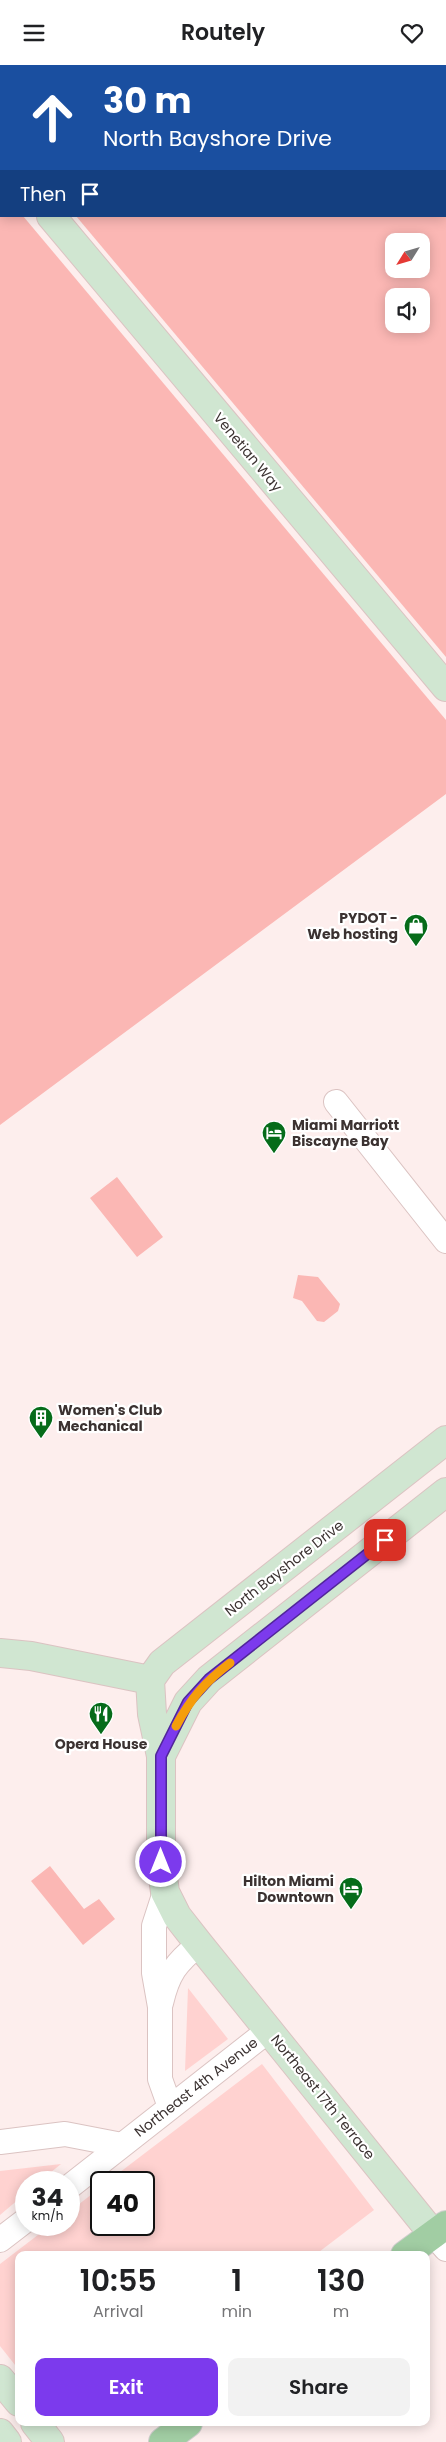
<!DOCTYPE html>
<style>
body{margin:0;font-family:Poppins,sans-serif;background:#f2f2f2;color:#202124;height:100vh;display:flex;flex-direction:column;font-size:19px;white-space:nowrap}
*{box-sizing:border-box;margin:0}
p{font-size:16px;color:#757577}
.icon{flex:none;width:28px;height:28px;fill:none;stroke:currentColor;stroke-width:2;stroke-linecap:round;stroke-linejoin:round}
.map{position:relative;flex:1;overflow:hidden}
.drawer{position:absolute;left:15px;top:2186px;width:415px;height:175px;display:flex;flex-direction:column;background:#fff;border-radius:10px;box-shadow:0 2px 12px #0003}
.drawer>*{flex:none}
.top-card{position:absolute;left:0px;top:0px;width:446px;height:152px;box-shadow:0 2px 12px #0003;background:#1a4fa0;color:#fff;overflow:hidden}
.needle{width:32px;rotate:233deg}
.tools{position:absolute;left:385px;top:168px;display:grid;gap:10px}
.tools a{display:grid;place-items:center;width:45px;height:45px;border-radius:10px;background:#fff;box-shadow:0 2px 12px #0003;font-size:25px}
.speed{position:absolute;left:15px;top:2106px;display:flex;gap:10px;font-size:25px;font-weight:700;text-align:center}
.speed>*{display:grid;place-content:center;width:65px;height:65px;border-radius:50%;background:#fff;box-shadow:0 2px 12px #0003;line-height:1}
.speed small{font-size:12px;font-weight:400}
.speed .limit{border:2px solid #111;border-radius:8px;background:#fff;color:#111}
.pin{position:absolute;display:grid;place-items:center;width:42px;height:42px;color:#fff;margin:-21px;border-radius:10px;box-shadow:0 2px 8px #0006}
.me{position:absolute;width:55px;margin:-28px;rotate:0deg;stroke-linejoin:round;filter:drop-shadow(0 0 4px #0008)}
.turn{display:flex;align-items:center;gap:18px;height:105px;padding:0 20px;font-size:22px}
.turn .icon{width:65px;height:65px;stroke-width:2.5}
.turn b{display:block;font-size:35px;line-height:42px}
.then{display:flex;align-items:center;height:48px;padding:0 20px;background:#0003;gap:10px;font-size:19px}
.eta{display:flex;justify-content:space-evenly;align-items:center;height:85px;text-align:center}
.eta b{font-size:30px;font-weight:600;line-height:35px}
.primary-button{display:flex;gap:10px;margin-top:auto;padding:10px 20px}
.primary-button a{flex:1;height:58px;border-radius:10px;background:#7c3aed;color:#fff;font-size:20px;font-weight:600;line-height:58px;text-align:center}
.primary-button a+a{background:#f2f2f2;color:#202124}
header{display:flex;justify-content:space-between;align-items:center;height:65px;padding:0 20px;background:#fff;font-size:22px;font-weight:600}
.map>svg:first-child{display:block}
.green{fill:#ffd2d0}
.water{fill:#fbb7b4;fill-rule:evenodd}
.pier{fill:#fdeeed}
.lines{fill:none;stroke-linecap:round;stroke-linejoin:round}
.street-casing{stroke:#dbc3c2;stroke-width:26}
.secondary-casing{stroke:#dbc3c2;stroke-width:30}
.primary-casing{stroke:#d0cece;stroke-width:30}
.street{stroke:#fff;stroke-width:24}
.secondary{stroke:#d0e6d1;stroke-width:28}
.primary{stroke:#a1cda3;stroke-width:28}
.route-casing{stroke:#51269a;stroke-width:12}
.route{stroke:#7c3aed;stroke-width:9}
.slow{stroke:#f59e0b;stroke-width:9}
.labels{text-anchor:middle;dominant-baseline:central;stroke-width:4.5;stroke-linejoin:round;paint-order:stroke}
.street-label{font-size:14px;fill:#3b3231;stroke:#fff}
.poi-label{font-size:14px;font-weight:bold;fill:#3b3231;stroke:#fff;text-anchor:end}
</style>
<header><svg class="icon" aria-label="menu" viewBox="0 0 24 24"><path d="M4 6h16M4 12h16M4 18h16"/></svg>Routely<svg class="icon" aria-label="heart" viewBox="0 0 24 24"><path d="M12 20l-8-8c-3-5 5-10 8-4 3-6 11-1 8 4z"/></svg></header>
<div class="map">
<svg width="446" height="2377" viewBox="0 0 446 2377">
<rect width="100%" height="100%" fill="#fdeeed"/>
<path class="green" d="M188 1923 228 1974 185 2006Z
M262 1999 374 2145 315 2190H19V2305L0 2281V2199L51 2160H69V2147L101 2122V2160H144V2118L107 2117Z
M61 2099 39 2117 26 2118V2128L0 2150V2106Z"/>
<path class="water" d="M0 0H446V729L0 1060ZM1 1H445V151H1ZM394 176H421V204H394ZM394 231H421V259H394Z
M117 1112 163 1172 137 1192 90 1133Z
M298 1210 318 1212 340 1239 338 1246 324 1257 317 1256 302 1236 293 1233Z
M50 1801 84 1844 99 1834 115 1854 83 1880 31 1816Z"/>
<path class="pier" d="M23 151H76L446 592V655Z"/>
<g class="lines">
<defs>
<path id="street" d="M336 1037 446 1176
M165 1827 154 1861V1908L160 1942V2014L170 2042
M161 1938C168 1908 176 1898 199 1879
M0 2077 65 2069 122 2080
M69 2122 269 1965
M433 2169 446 2184
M0 2175 26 2155"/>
<path id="secondary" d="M0 91 1 92
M51 151 446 622
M0 1588 31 1591 150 1615
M161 1691 188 1637 209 1614 446 1427
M433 2169 199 1879 177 1851 165 1827 161 1797V1691L152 1649 150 1615 162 1598 446 1375
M0 2314 19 2337
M35 2358 50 2377
M0 2368 7 2377"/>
<path id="primary" d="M405 2190 446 2160
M163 2377 188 2358"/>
</defs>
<use href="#street" class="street-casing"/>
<use href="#secondary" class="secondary-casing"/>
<use href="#primary" class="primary-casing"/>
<use href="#street" class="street"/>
<use href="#secondary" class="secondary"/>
<use href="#primary" class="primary"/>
</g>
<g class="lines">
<defs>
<path id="route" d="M161 1797V1691L188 1637 209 1614 385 1475"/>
</defs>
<use href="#route" class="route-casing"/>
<use href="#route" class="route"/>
<path class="slow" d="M176 1661C191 1633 205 1617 230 1598"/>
</g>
<defs>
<symbol id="shop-pin" viewBox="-11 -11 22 30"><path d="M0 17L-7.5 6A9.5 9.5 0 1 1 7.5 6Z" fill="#066c1a" stroke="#fff"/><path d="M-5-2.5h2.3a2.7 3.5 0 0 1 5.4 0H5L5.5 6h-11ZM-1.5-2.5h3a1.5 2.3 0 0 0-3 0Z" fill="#fff"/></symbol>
<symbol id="hotel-pin" viewBox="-11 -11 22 30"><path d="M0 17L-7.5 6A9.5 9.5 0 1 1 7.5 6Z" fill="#066c1a" stroke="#fff"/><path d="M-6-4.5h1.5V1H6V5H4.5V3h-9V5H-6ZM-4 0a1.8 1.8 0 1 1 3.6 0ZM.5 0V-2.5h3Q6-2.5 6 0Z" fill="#fff"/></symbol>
<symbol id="building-pin" viewBox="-11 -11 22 30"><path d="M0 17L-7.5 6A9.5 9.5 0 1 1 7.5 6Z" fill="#066c1a" stroke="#fff"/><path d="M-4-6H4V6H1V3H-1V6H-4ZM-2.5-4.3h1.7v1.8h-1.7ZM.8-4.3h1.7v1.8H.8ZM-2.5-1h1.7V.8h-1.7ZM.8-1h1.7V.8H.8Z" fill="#fff"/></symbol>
<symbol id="restaurant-pin" viewBox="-11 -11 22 30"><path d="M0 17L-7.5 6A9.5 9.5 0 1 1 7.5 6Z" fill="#066c1a" stroke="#fff"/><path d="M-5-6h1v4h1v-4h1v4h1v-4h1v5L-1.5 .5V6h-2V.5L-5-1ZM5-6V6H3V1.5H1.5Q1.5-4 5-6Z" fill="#fff"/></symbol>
</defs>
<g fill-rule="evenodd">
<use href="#shop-pin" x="402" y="847" width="28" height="38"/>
<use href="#hotel-pin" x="260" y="1054" width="28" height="38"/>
<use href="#building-pin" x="27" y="1339" width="28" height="38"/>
<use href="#restaurant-pin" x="87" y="1635" width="28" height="38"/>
<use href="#hotel-pin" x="337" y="1810" width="28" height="38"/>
</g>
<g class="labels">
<g class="street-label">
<text transform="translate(248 387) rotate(50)">Venetian Way</text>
<text transform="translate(284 1503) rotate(-38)">North Bayshore Drive</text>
<text transform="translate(196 2022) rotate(-38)">Northeast 4th Avenue</text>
<text transform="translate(323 2032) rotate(51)">Northeast 17th Terrace</text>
</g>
<g class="poi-label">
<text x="398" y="853">PYDOT -<tspan x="398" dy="16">Web hosting</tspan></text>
<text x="292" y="1060" text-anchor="start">Miami Marriott<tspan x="292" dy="16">Biscayne Bay</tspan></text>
<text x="58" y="1345" text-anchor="start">Women's Club<tspan x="58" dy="16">Mechanical</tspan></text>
<text x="101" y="1679" text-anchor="middle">Opera House</text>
<text x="334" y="1816">Hilton Miami<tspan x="334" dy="16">Downtown</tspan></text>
</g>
</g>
</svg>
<div class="tools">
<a><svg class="needle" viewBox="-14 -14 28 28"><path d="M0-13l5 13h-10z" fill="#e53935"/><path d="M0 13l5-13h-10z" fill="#757577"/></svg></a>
<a><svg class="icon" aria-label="sound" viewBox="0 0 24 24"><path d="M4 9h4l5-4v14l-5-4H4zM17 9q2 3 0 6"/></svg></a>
</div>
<div class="speed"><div>34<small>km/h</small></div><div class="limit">40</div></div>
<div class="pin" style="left:385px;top:1475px;background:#d93025"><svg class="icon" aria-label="arrive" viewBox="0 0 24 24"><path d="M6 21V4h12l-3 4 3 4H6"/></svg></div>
<svg class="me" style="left:161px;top:1797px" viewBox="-20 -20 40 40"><circle r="17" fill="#7c3aed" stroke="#fff" stroke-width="3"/><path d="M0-11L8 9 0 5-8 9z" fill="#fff"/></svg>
<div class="top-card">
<div class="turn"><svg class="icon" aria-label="ahead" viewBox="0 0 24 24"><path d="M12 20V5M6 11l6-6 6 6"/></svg><div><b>30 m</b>North Bayshore Drive</div></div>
<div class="then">Then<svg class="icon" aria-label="arrive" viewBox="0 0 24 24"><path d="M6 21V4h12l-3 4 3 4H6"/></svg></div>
</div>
<section class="drawer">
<div class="eta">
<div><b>10:55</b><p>Arrival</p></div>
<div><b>1</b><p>min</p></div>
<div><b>130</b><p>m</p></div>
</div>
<div class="primary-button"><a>Exit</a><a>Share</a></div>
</section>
</div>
